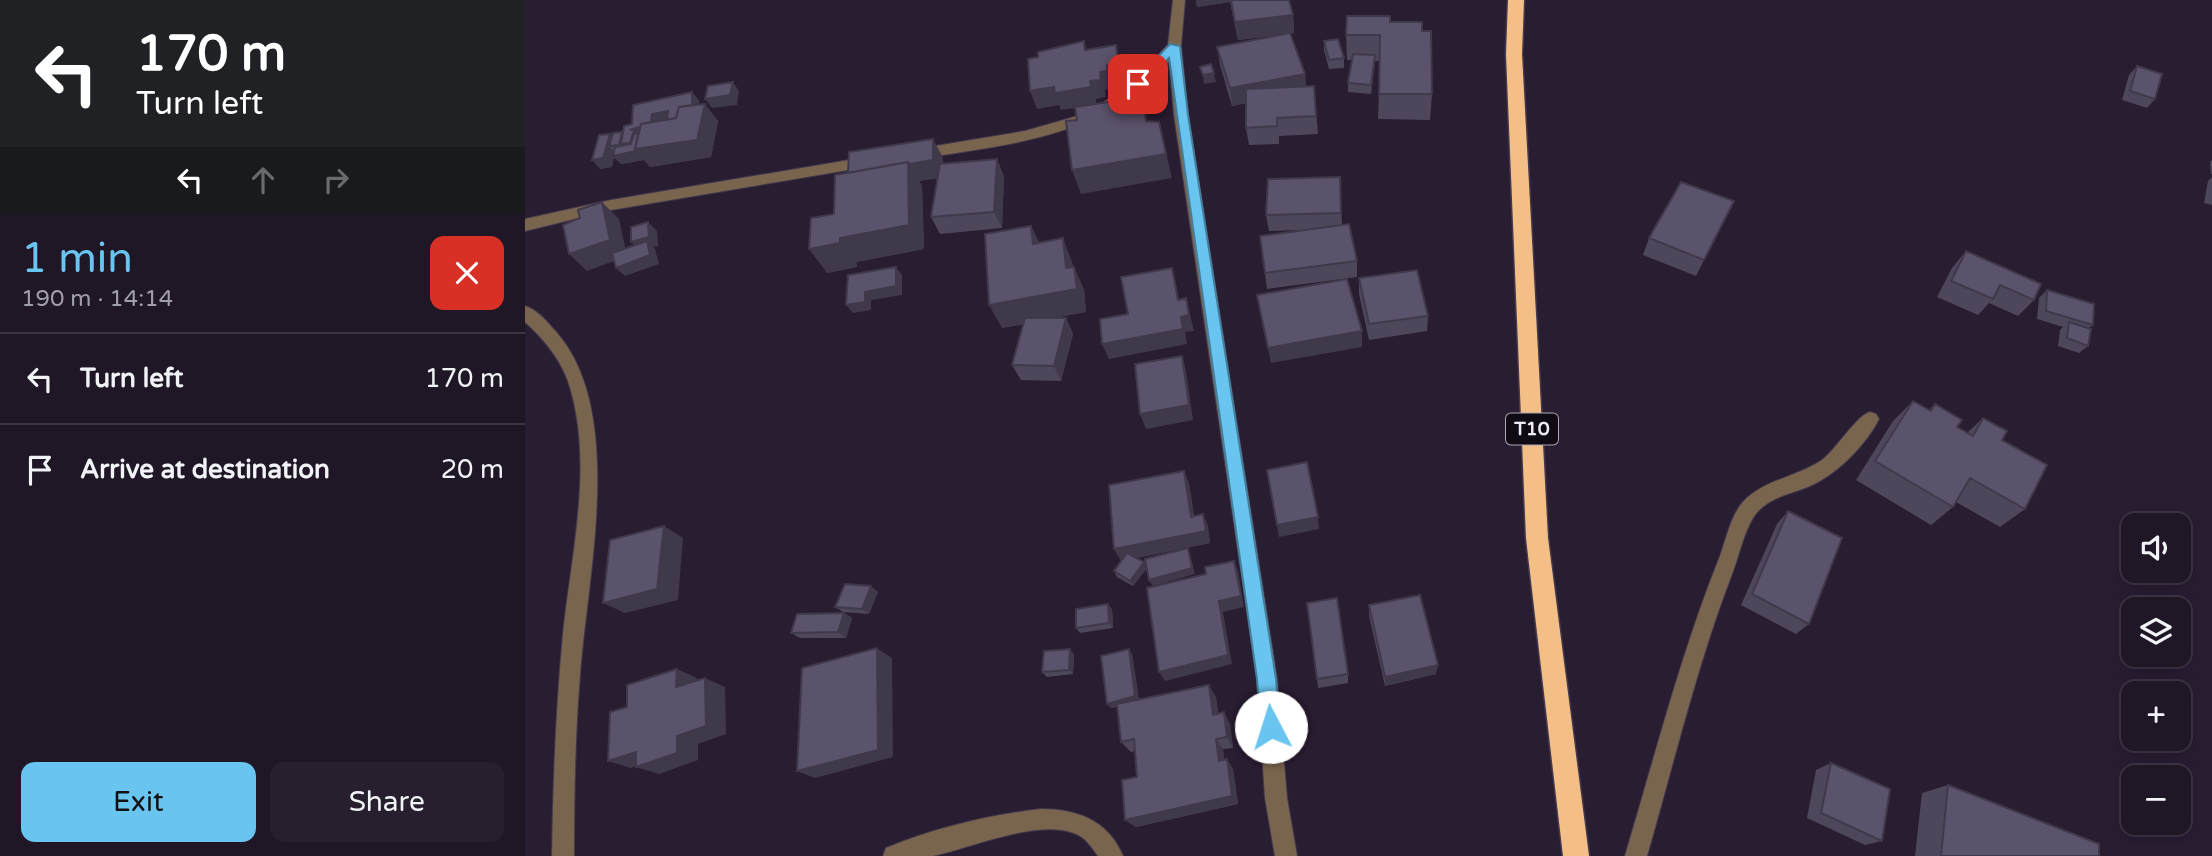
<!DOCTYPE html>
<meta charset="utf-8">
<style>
body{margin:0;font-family:"Varela Round",sans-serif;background:#271f2e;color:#f1f3f6;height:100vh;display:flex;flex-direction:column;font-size:26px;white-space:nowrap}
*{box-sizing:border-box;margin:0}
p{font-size:23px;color:#a19fa7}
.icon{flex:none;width:38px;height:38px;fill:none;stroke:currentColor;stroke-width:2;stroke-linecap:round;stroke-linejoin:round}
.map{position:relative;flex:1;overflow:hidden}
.drawer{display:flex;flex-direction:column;background:#1f1626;width:525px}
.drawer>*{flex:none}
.top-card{background:#202124;color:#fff;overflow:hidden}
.fabs{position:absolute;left:1596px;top:513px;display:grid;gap:14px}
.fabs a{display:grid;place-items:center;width:70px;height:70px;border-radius:14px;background:#1f1626;box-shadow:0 4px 18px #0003,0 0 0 2px #3c3543;font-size:35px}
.pin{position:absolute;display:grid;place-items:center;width:60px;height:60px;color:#fff;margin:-30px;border-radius:14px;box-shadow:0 4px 10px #0006}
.me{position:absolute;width:77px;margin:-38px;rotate:355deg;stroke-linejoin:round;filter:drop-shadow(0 0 5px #0008)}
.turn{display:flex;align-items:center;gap:24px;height:147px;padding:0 21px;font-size:32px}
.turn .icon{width:91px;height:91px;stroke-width:2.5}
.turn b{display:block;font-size:49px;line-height:60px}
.lanes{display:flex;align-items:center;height:66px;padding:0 21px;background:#0003;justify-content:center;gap:35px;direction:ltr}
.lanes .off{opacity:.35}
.round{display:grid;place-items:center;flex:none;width:74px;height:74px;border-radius:14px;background:#271f2e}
.headline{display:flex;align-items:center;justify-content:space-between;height:119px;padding:0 21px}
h1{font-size:42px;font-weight:600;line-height:52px;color:#69c4f0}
.action{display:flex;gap:14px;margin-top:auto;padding:14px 21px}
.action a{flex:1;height:80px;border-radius:14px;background:#69c4f0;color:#111;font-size:28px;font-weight:600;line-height:80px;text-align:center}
.action a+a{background:#271f2e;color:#f1f3f6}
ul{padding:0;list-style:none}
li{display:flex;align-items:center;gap:21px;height:91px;padding:0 21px;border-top:2px solid #3c3543}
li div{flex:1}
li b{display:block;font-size:26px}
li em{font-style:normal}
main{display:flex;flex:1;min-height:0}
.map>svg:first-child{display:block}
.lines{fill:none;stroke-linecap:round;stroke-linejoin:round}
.minor-casing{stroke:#45394d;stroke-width:2}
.highway-casing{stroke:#45394d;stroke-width:3}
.minor{fill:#79644e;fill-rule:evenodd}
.highway{fill:#f3bf86;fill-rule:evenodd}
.wall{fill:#4e475c}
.shaded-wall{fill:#40394b}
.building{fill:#5b526b;stroke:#40394b;stroke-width:2}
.route{fill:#69c4f0;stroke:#447f9c;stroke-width:2}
.labels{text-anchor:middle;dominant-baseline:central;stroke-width:5;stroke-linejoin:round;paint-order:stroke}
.shield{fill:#0f0a13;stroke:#aca5b2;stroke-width:2}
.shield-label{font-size:19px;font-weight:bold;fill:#efe8f6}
</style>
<main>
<section class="drawer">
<div class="top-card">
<div class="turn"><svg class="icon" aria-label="left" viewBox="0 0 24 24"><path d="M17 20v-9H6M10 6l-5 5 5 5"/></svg><div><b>170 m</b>Turn left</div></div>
<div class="lanes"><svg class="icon" aria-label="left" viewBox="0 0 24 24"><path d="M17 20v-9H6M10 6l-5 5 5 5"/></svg><svg class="icon off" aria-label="ahead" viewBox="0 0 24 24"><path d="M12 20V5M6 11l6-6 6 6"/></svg><svg class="icon off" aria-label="right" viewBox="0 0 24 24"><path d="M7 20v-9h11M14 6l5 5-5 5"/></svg></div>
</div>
<div class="headline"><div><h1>1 min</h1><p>190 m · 14:14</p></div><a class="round" style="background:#d93025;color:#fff"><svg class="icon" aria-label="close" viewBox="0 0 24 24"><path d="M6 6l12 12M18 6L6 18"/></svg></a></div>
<ul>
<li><svg class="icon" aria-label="left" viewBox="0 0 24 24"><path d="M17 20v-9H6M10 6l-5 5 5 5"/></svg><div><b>Turn left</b></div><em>170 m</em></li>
<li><svg class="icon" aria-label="arrive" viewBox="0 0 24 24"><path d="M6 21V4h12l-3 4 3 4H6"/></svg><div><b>Arrive at destination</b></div><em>20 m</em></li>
</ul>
<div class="action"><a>Exit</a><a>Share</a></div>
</section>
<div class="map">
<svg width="1687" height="856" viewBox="0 0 1687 856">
<rect width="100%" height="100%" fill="#291d32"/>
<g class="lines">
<defs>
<path id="minor" d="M648 0H660L656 46 663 115 752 679 762 798 772 856H750L740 798 732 679 649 115 644 61C575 139 489 143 392 159L385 154 392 149 500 131 549 117 573 106 608 82 643 45Z
M348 156 355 161 353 165 86 210 0 231V219L86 200Z
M0 306C13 310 23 323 32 333 101 413 62 577 55 675 50 735 49 796 49 856H27C28 782 31 708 38 634 46 556 68 468 46 391 39 363 21 341 0 322Z
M1345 412 1351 414 1354 419C1341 444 1316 470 1291 483 1271 494 1244 495 1230 515 1219 530 1214 556 1207 574 1172 665 1149 762 1122 856H1100C1130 756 1156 653 1195 556 1201 540 1206 515 1218 502 1238 480 1272 477 1297 460 1312 449 1330 417 1345 412Z
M516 809C552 809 583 820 598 856H573C568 849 562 840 555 836 519 815 444 849 407 856 391 856 373 856 358 856L361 848C410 828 464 815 516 809Z"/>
<path id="highway" d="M983 0H999L997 54 1023 538 1064 856H1038L1001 538 981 54Z"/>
</defs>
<use href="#minor" class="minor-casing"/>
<use href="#highway" class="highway-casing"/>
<use href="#minor" class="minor"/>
<use href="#highway" class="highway"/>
</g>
<path class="wall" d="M671 0H764L768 15 769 33 713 40 705 2 672 7Z
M865 22 897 31 907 94 905 120 853 119 855 61H850L846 94 823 92V83L827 60H822L821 35Z
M799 41 819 58V68L804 69 799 50Z
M692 47 780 74 781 86H789L793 134 754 136V144L724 145 721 128V103L707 106 695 65Z
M1612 66 1630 99 1622 108 1597 100 1604 75Z
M167 92 174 101V105L193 121 186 157 125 167 119 160 96 164 89 157 87 167 75 169 85 134 87 136 97 132 107 124Z
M408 139 417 156 418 163 479 176 477 228 415 234 406 217 412 178 394 181 397 186 399 249 331 262 332 267 302 273 309 214 323 173Z
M1687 160V174H1686L1685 162Z
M815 177 817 225 832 261V277L742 289 735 236 776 230 744 231 741 215Z
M1687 177V205L1679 203 1683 181Z
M1209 201 1171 276 1118 255 1124 238Z
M506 226 514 243 547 262 548 267H549L559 290 561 312 527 318H541L548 334 536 381 496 380 487 365 499 324 477 328Z
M1441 251 1509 300 1493 316 1464 303 1453 315 1412 297 1427 268Z
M834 278 903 316 902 331 844 340 834 294Z
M1522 290 1568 325 1564 328 1563 346 1554 353 1533 346 1535 330 1538 327 1512 319 1514 298Z
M1388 401 1404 410 1410 404 1432 427 1442 433 1458 418 1477 440 1500 509 1475 527 1431 502 1428 507 1406 525 1331 480 1368 421Z
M659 471 664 484 669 516 678 514 683 527 685 543 611 558 619 562 622 568 608 586 592 577 589 571Z
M1263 511 1284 624 1271 634 1216 605 1252 524Z
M353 592 344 614 318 612 310 607Z
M844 605 911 674 860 686 844 616Z
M587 609 588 628 555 633 551 628Z
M319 613 327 618 321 638H275L266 633Z
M549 654 548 674 522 677 517 672Z
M607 654 614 700 691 697 693 714 705 724 708 748 698 749 699 760 708 769 713 804 611 827 600 820 612 777 610 751 606 752 596 742 592 707 586 708Z
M823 674V683L793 688 792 679Z
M1306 763 1357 841 1340 845 1282 818 1291 770Z
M1423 785 1574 856H1390L1397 793Z"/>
<path class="shaded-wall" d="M671 0H705V2L672 7Z
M768 15 769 33 713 40 710 22Z
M591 45 595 63 598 80 587 82 588 88 580 90 581 97 571 99V105L536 110 534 105 512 109 505 91 565 81 582 65Z
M850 55V64L846 94V85Z
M689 73 691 82 679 84 678 75Z
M780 74 781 92 707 106 705 88Z
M208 82 214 91 212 105 187 108 180 99Z
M167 92 174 101V115L149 132Z
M180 104 193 121 186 157 125 167 119 160 96 164 89 157 87 167 75 169 67 160 85 134 93 143 84 146 90 153H101L94 145 97 132 96 144 102 152 110 149 105 143V130L127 114Z
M634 122 647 178 556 194 547 170Z
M408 139 417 156 418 177 394 181 397 186 399 249 331 262 332 267 302 273 284 249 315 238 383 162Z
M472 159 479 176 477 228 469 212Z
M77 202 94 219 102 256 62 271 44 254Z
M123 222 132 231 133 246 128 247 130 249 134 264 100 276 91 268 115 251 106 242Z
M506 226 517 249 508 244Z
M538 238 547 262 550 289 549 267 559 290 561 312 477 328 464 305 541 268Z
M371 267 377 275V295L346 300V310L328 313 321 305 340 292Z
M647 268 651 285 657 316 653 300Z
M661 298 669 331 660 332 662 344 584 359 577 344 656 317Z
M541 318 548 334 536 381 529 366Z
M837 331V347L746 363 743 348Z
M657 356 661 371 668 420 621 429 615 414Z
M659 471 664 484 671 529 666 517Z
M678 514 683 527 685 543 596 561 589 549Z
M793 517 794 529 754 537 752 525Z
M139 526 158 538 153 600 100 613 78 603Z
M663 548 665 554 670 574 628 586 624 580Z
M709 561 713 572 719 607 698 612 707 664 640 681 634 672 694 601Z
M619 562 622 568 608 586 605 581Z
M346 586 353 592 344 614 337 609Z
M583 604 587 609 588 628 584 623Z
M319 613 327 618 321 638 313 632Z
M352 648 367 658 368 757 290 778 272 771Z
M545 649 549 654 548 674 544 670Z
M604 649 607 654 614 701 586 708 582 704Z
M913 665 911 674 860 686V677Z
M152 669 172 678V696L151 687Z
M180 678 200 687 201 734 173 744V760L134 774 111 767 152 736Z
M684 685 691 697 695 726 688 715Z
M699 712 705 724 708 748 702 737Z
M691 739 698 749 701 771 694 761Z
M111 752 134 758 106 768 83 761Z
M702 759 708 769 713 804 611 827 600 820Z"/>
<path class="building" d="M706 0H764L768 15 710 22Z
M822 16H865V22H897V31H906L907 94H854L855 35H821Z
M765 33 780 74 705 88 692 47Z
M813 39 819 58 804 60 799 41Z
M559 41 560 50 591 45 593 63 582 65V71L575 72 576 80 565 81 566 87 530 93 529 87 505 91 503 59 513 57V52Z
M828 54 850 55 846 85 823 83Z
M686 64 689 73 678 75 675 67Z
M1612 66 1637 74 1630 99 1605 91Z
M208 82 205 95 180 99 183 86Z
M789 86 791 116 752 118V126L721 128V89Z
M167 92V105L154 107 151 118 142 120 143 111 127 114 126 122 116 124 115 127 105 130H109L105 143 96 144 99 126 107 124 108 105Z
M617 97 621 121 634 122 641 154 547 170 541 121 552 120 550 107Z
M180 104 172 140 110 149 116 124 151 118 154 107Z
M97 132 94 145 84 146 88 133Z
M85 134 78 158 67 160 74 135Z
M109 134H113L110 149 111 151 88 156 90 147 106 144Z
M408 139V160L384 164 383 162 323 173 324 152Z
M472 159 469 212 406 217 415 164Z
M383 162 384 225 315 238V243L284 249 286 218 309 214 310 175Z
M815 177 816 213 741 215 743 179Z
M1156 182 1209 201 1179 260 1124 238Z
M77 202 85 240 44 254 38 225 55 218 53 210Z
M123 222 124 237 106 242V227Z
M824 224 832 261 740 273 735 236Z
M506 226 508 244 538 238 541 268 549 267 552 289 464 305 460 234Z
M122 241 125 255 91 268 87 253Z
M1441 251 1516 284 1509 300 1475 285 1468 299 1426 281Z
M371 267V286L340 292V302L321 305 323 275Z
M647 268 653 300 661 298 664 315 656 317 658 329 577 344 575 319 603 314 596 277Z
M892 270 903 316 844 324 834 278Z
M822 279 837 331 743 348 732 295Z
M1522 290 1569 304 1568 325 1521 311Z
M500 318H541L529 366 487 365Z
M1544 322 1566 329 1563 346 1542 338Z
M657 356 664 405 615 414 610 364Z
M1388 401 1406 411 1410 404 1437 420 1432 427 1448 436 1458 418 1482 431 1477 440 1522 465 1500 509 1445 478 1428 507 1350 461Z
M782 462 793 517 752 525 742 470Z
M659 471 666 517 678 514 681 531 589 549 584 485Z
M1263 511 1317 538 1284 624 1227 594Z
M139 526 132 589 78 603 85 540Z
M663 548 667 568 624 580 620 559Z
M602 553 619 562 605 581 589 571Z
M709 561 716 596 694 601 703 655 634 672 622 588 681 574 680 567Z
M320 584 346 586 337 609 310 607Z
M895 595 913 665 860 677 844 605Z
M812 598 823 674 792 679 782 603Z
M583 604 584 623 551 628V609Z
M319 613 313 632 266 633 272 614Z
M352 648 353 750 272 771 277 668Z
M545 649 544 670 517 672 519 651Z
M604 649 610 696 582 704 576 656Z
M152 669 151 687 180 678 181 726 152 736V753L111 767V752L83 761 85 712 102 707V685Z
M684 685 688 715 699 712 702 737 691 739 694 761 702 759 707 796 600 820 597 780 612 777 609 739 596 742 592 704Z
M1306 763 1365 789 1357 841 1296 813Z
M1423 785 1574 844V856H1416Z"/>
<path class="route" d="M645 44 655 46 663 115 751 679 755 727 752 733 746 736 739 733 736 727 732 679 644 58 617 87 607 84Z"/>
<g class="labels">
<rect class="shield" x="981" y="413.5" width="52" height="31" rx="5"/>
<g class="shield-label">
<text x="1007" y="429">T10</text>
</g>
</g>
</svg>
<div class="fabs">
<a><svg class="icon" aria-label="sound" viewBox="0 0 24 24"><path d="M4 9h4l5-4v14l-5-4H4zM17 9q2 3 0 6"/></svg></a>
<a><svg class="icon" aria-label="layers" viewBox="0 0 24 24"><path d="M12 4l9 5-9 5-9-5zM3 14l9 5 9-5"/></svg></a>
<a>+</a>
<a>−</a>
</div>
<div class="pin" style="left:613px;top:84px;background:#d93025"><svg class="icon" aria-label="arrive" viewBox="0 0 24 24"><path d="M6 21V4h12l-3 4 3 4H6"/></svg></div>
<svg class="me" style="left:746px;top:727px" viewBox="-20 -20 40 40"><circle r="19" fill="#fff"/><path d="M0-13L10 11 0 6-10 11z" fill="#69c4f0"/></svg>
</div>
</main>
